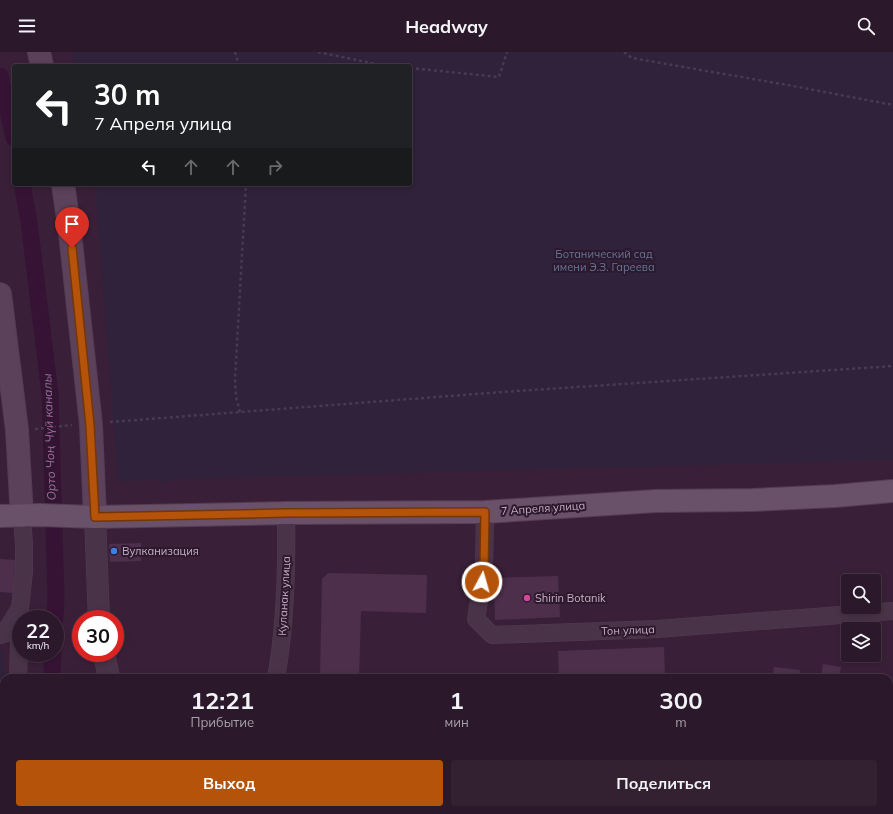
<!DOCTYPE html>
<html lang="ru">
<meta charset="utf-8">
<style>
body{margin:0;font-family:Mulish,sans-serif;background:#332132;color:#f1f3f6;height:100vh;display:flex;flex-direction:column;font-size:15px;white-space:nowrap}
*{box-sizing:border-box;margin:0}
p{font-size:13px;color:#a6a0a8}
.icon{flex:none;width:22px;height:22px;fill:none;stroke:currentColor;stroke-width:2;stroke-linecap:round;stroke-linejoin:round}
.map{position:relative;flex:1;overflow:hidden}
.side{position:absolute;left:0px;top:622px;width:893px;height:140px;display:flex;flex-direction:column;background:#2b182a;border-radius:12px 12px 0 0;box-shadow:0 2px 6px #0003,0 0 0 1px #473747}
.side>*{flex:none}
.hud{position:absolute;left:12px;top:12px;width:400px;height:122px;border-radius:4px;box-shadow:0 2px 6px #0003,0 0 0 1px #473747;background:#202124;color:#fff;overflow:hidden}
.buttons{position:absolute;left:841px;top:522px;display:grid;gap:8px}
.buttons a{display:grid;place-items:center;width:40px;height:40px;border-radius:4px;background:#2b182a;box-shadow:0 2px 6px #0003,0 0 0 1px #473747;font-size:20px}
.speed{position:absolute;left:12px;top:558px;display:flex;gap:8px;font-size:20px;font-weight:700;text-align:center}
.speed>*{display:grid;place-content:center;width:52px;height:52px;border-radius:50%;background:#2b182a;box-shadow:0 2px 6px #0003,0 0 0 1px #473747;line-height:1}
.speed small{font-size:10px;font-weight:400}
.speed .limit{border:6px solid #d22;background:#fff;color:#111}
.pin{position:absolute;display:grid;place-items:center;width:34px;height:34px;color:#fff;margin:-41px -17px;border-radius:50% 50% 50% 0;rotate:-45deg;box-shadow:0 0 4px #0007}
.pin .icon{rotate:45deg}
.me{position:absolute;width:44px;margin:-22px;rotate:6deg;stroke-linejoin:round;filter:drop-shadow(0 0 3px #0008)}
.turn{display:flex;align-items:center;gap:14px;height:84px;padding:0 16px;font-size:18px}
.turn .icon{width:52px;height:52px;stroke-width:2.5}
.turn b{display:block;font-size:28px;line-height:34px}
.lanes{display:flex;align-items:center;height:38px;padding:0 16px;background:#0003;justify-content:center;gap:20px;direction:ltr}
.lanes .off{opacity:.35}
.eta{display:flex;justify-content:space-evenly;align-items:center;height:68px;text-align:center}
.eta b{font-size:24px;font-weight:700;line-height:28px}
.primary-button{display:flex;gap:8px;margin-top:auto;padding:8px 16px}
.primary-button a{flex:1;height:46px;border-radius:4px;background:#b45309;color:#fff;font-size:16px;font-weight:700;line-height:46px;text-align:center}
.primary-button a+a{background:#332132;color:#f1f3f6}
header{display:flex;justify-content:space-between;align-items:center;height:52px;padding:0 16px;background:#2b182a;font-size:18px;font-weight:700}
.map>svg:first-child{display:block}
.green{fill:#2f223a}
.lines{fill:none;stroke-linecap:round;stroke-linejoin:round}
.canal{stroke:#361335;stroke-width:17}
.building{fill:#4d2f4c}
.minor-casing{stroke:#533d51;stroke-width:18}
.tertiary-casing{stroke:#533d51;stroke-width:22}
.secondary-casing{stroke:#533d51;stroke-width:24}
.primary-casing{stroke:#533d51;stroke-width:24}
.path{stroke:#473a52;stroke-width:2.5;stroke-dasharray:3 3;stroke-linecap:butt}
.minor{stroke:#493348;stroke-width:17}
.tertiary{stroke:#493348;stroke-width:21}
.secondary{stroke:#5c415a;stroke-width:22}
.primary{stroke:#695169;stroke-width:22}
.route-casing{stroke:#753606;stroke-width:10}
.route{stroke:#b45309;stroke-width:7}
.shop-dot{fill:#3f7fe0;stroke:#2d192d;stroke-width:1.5}
.hotel-dot{fill:#d1479c;stroke:#2d192d;stroke-width:1.5}
.labels{text-anchor:middle;dominant-baseline:central;stroke-width:4;stroke-linejoin:round;paint-order:stroke}
.park-label{font-size:11px;fill:#657597;stroke:#2d192d}
.street-label{font-size:11px;fill:#c6aec4;stroke:#2d192d}
.poi-label{font-size:11px;fill:#c6aec4;stroke:#2d192d;text-anchor:start}
.water-label{font-size:12px;font-style:italic;fill:#a665a5;stroke:#2d192d}
</style>
<header><svg class="icon" aria-label="menu" viewBox="0 0 24 24"><path d="M4 6h16M4 12h16M4 18h16"/></svg>Headway<svg class="icon" aria-label="search" viewBox="0 0 24 24"><circle cx="10" cy="10" r="6"/><path d="M15 15l6 6"/></svg></header>
<div class="map">
<svg width="893" height="762" viewBox="0 0 893 762">
<rect width="100%" height="100%" fill="#392038"/>
<path class="green" d="M71 0H893V408L178 427 166 430 156 428 118 429 95 132H410V14H75Z
M0 598H2L5 619 0 689Z"/>
<g class="lines">
<path class="canal" d="M0 24 14 86
M22 132 29 170 50 342 56 543 55 567
M52 626 53 601
M48 758V762"/>
</g>
<path class="building" d="M141 491V509L110 510 109 492Z
M0 507 15 508 14 541 0 540Z
M328 521 427 523 426 561 361 559 359 626H320L322 527Z
M558 524 560 565 495 568 494 526Z
M664 595 665 626H559L558 599Z
M823 612 841 615 839 626H821Z
M774 615 800 618 799 626H772Z
M323 758H360V762H323Z
M542 758H607V762H559Z
M613 758H642V762H613Z"/>
<g class="lines">
<defs>
<path id="minor" d="M485 460 484 518 476 567 492 583 657 577 893 559
M0 583 4 582 20 556 24 519V493L22 464
M18 626 20 558
M276 626C286 572 287 516 286 461
M18 758V762
M763 758 773 762
M238 762 240 758
M664 762 665 758"/>
<path id="tertiary" d="M95 465 99 567
M104 601 109 626
M113 758V762"/>
<path id="secondary" d="M39 0 42 14
M63 132 70 181 91 373 95 465
M0 242 17 378 22 464"/>
<path id="primary" d="M0 464 40 463 95 465 286 461 485 460 656 449 752 448 835 444 893 439"/>
</defs>
<use href="#minor" class="minor-casing"/>
<use href="#tertiary" class="tertiary-casing"/>
<use href="#secondary" class="secondary-casing"/>
<use href="#primary" class="primary-casing"/>
<path class="path" d="M235 0 239 14
M318 0 376 12 393 14
M624 0 632 6 793 34 893 53
M410 16 499 25 507 0
M240 360 236 345 235 327 246 132
M110 370 502 340 893 314
M35 377 72 373
M506 758 527 762
M609 762 610 758
M646 762V758"/>
<use href="#minor" class="minor"/>
<use href="#tertiary" class="tertiary"/>
<use href="#secondary" class="secondary"/>
<use href="#primary" class="primary"/>
</g>
<g class="lines">
<defs>
<path id="route" d="M72 196 90 373 95 465 286 461 485 460 484 518 482 530"/>
</defs>
<use href="#route" class="route-casing"/>
<use href="#route" class="route"/>
</g>
<circle class="shop-dot" cx="114" cy="499" r="4"/>
<circle class="hotel-dot" cx="527" cy="546" r="4"/>
<g class="labels">
<g class="park-label">
<text x="604" y="202">Ботанический сад<tspan x="604" dy="13">имени Э.З. Гареева</tspan></text>
</g>
<g class="street-label">
<text transform="translate(543 456) rotate(-4)">7 Апреля улица</text>
<text transform="translate(284 544) rotate(-87)">Куланак улица</text>
<text transform="translate(628 578) rotate(-2)">Тон улица</text>
</g>
<g class="poi-label">
<text x="122" y="499">Вулканизация</text>
<text x="535" y="546">Shirin Botanik</text>
</g>
<g class="water-label">
<text transform="translate(49 385) rotate(-92)">Орто Чоң Чүй каналы</text>
</g>
</g>
</svg>
<div class="buttons">
<a><svg class="icon" aria-label="search" viewBox="0 0 24 24"><circle cx="10" cy="10" r="6"/><path d="M15 15l6 6"/></svg></a>
<a><svg class="icon" aria-label="layers" viewBox="0 0 24 24"><path d="M12 4l9 5-9 5-9-5zM3 14l9 5 9-5"/></svg></a>
</div>
<div class="speed"><div>22<small>km/h</small></div><div class="limit">30</div></div>
<div class="pin" style="left:72px;top:196px;background:#d93025"><svg class="icon" aria-label="arrive" viewBox="0 0 24 24"><path d="M6 21V4h12l-3 4 3 4H6"/></svg></div>
<svg class="me" style="left:482px;top:530px" viewBox="-20 -20 40 40"><circle r="17" fill="#b45309" stroke="#fff" stroke-width="3"/><path d="M0-11L8 9 0 5-8 9z" fill="#fff"/></svg>
<div class="hud">
<div class="turn"><svg class="icon" aria-label="left" viewBox="0 0 24 24"><path d="M17 20v-9H6M10 6l-5 5 5 5"/></svg><div><b>30 m</b>7 Апреля улица</div></div>
<div class="lanes"><svg class="icon" aria-label="left" viewBox="0 0 24 24"><path d="M17 20v-9H6M10 6l-5 5 5 5"/></svg><svg class="icon off" aria-label="ahead" viewBox="0 0 24 24"><path d="M12 20V5M6 11l6-6 6 6"/></svg><svg class="icon off" aria-label="ahead" viewBox="0 0 24 24"><path d="M12 20V5M6 11l6-6 6 6"/></svg><svg class="icon off" aria-label="right" viewBox="0 0 24 24"><path d="M7 20v-9h11M14 6l5 5-5 5"/></svg></div>
</div>
<section class="side">
<div class="eta">
<div><b>12:21</b><p>Прибытие</p></div>
<div><b>1</b><p>мин</p></div>
<div><b>300</b><p>m</p></div>
</div>
<div class="primary-button"><a>Выход</a><a>Поделиться</a></div>
</section>
</div>
